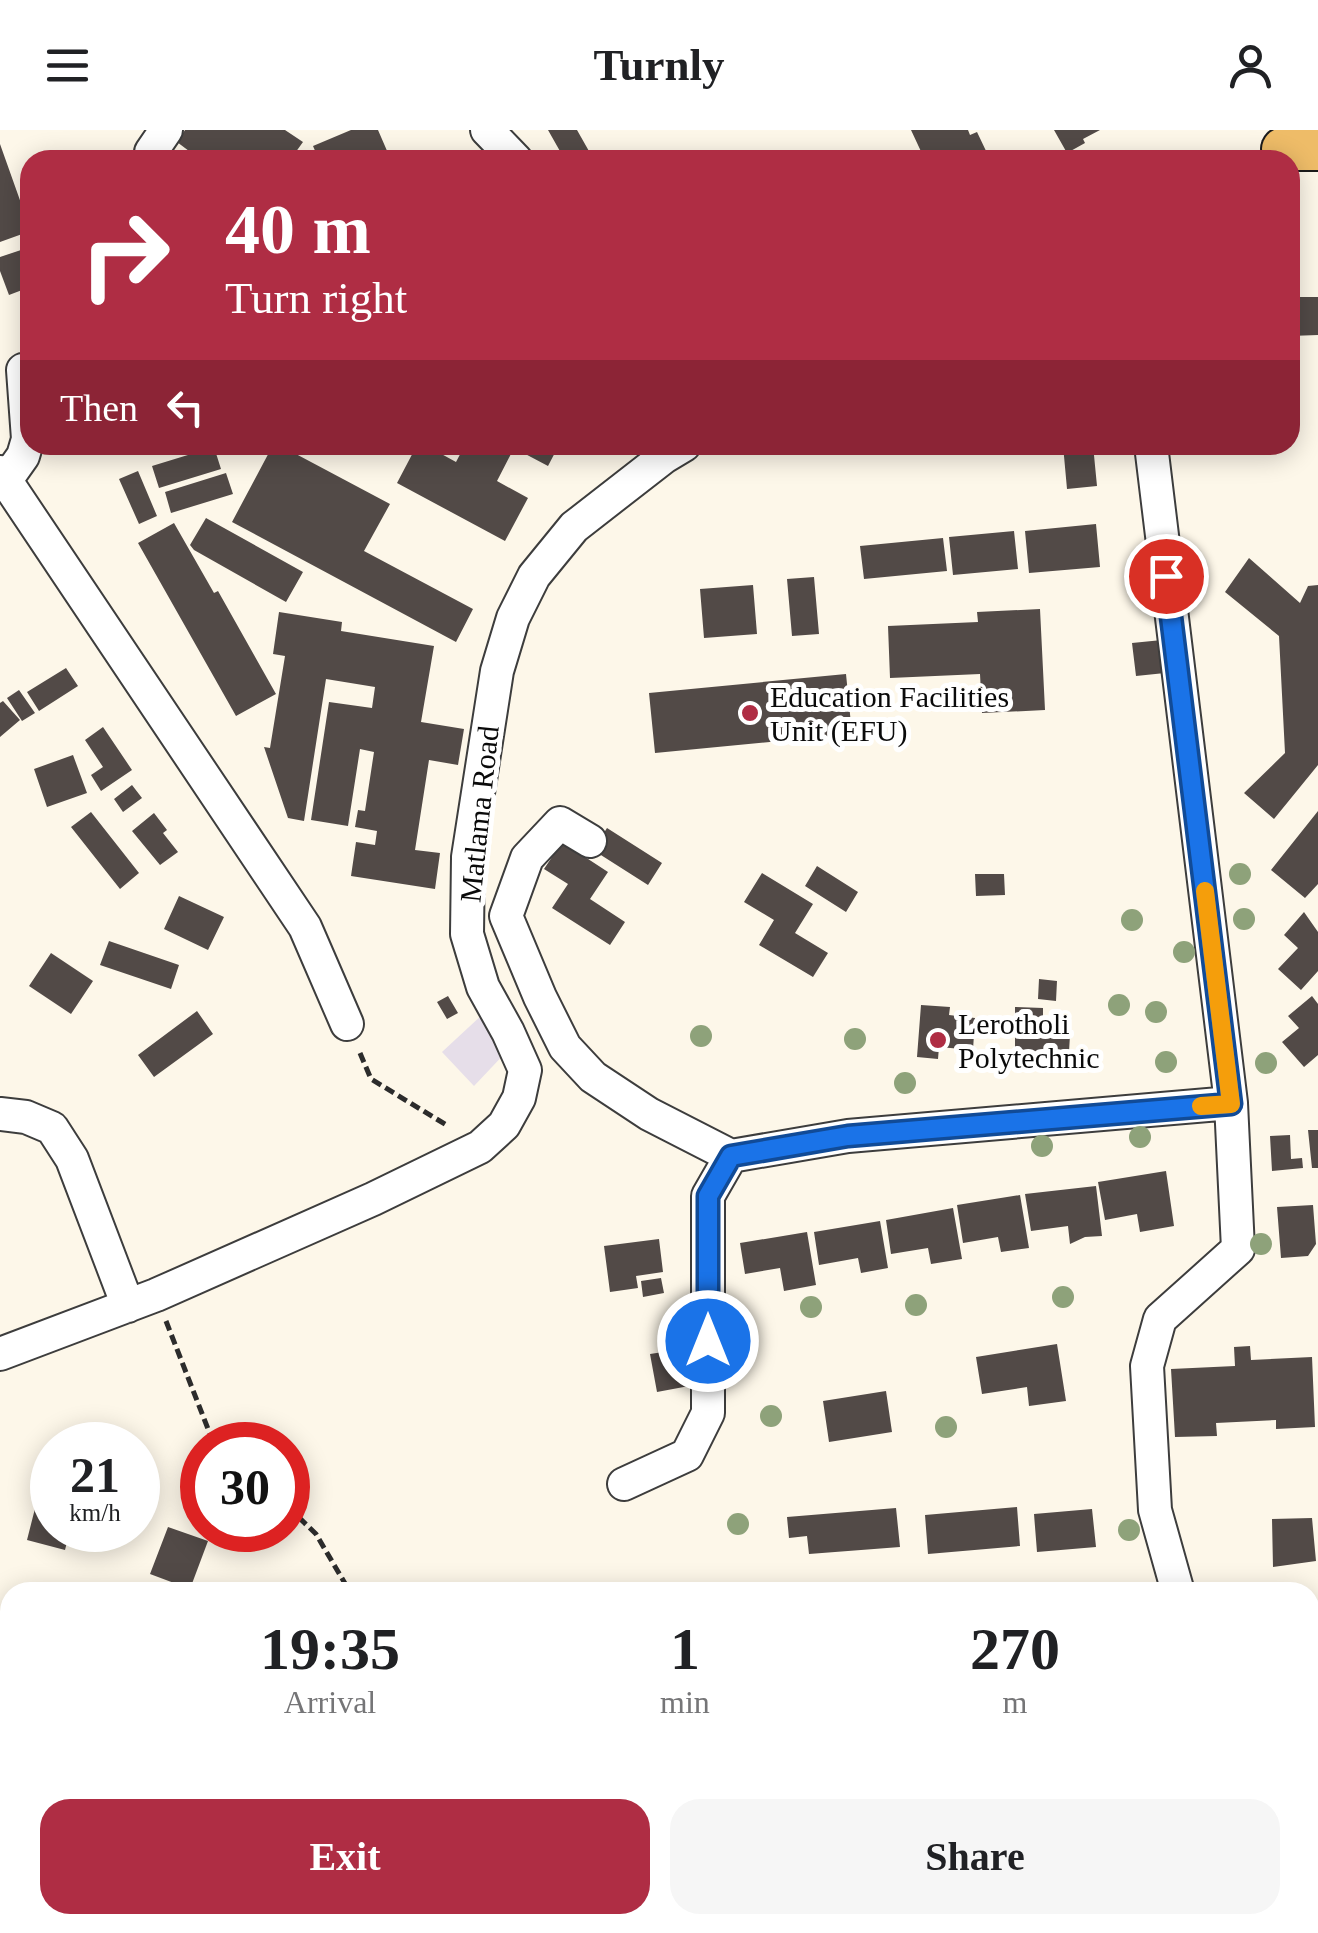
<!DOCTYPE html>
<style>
body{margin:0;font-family:"Times New Roman",serif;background:#f6f6f6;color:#202124;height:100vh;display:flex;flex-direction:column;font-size:38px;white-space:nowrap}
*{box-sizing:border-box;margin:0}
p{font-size:32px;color:#757577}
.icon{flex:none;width:55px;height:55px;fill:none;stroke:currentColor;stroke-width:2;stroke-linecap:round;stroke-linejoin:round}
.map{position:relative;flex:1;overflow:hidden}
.drawer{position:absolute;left:0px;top:1452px;width:1320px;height:352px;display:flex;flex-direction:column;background:#fff;border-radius:30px 30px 0 0;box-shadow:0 5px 25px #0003}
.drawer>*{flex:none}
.banner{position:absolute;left:20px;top:20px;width:1280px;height:305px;border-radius:30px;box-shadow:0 5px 25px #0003;background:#af2d44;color:#fff;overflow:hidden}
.speed{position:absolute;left:30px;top:1292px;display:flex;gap:20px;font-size:50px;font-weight:700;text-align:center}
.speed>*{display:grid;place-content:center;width:130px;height:130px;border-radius:50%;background:#fff;box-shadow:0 5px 25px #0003;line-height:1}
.speed small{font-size:25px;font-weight:400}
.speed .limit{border:15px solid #d22;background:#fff;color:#111}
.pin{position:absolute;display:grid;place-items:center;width:85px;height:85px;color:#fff;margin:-42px;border:5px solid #fff;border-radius:50%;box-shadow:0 2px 10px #0007}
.me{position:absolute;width:110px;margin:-55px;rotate:0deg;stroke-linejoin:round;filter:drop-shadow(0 0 8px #0008)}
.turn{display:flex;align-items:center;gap:35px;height:210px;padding:0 40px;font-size:45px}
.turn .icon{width:130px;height:130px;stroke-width:2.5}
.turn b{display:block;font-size:70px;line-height:85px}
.then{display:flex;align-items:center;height:95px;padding:0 40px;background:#0003;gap:20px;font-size:38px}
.eta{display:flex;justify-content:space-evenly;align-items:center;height:170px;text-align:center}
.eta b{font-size:60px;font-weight:700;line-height:70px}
.cta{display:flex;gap:20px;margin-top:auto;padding:20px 40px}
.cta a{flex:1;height:115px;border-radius:30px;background:#af2d44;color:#fff;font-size:40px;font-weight:700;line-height:115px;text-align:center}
.cta a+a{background:#f6f6f6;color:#202124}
header{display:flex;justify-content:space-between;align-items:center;height:130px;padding:0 40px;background:#fff;font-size:45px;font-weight:700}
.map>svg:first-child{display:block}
.industrial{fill:#e6dee9}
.pitch{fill:#e4ecc7}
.building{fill:#524a47}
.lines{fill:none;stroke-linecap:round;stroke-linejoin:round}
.minor-casing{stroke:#3d3d3d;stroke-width:36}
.major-casing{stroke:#1b1b1b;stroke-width:46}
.path{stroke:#2c2c2c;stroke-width:5;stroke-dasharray:10 5;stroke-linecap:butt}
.minor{stroke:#fff;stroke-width:32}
.major{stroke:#eebc68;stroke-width:42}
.tree{fill:#8ea27a}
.route-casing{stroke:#114b97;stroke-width:25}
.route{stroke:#1a73e8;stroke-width:18}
.slow{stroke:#f59e0b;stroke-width:18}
.poi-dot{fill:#af2d44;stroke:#fff;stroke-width:4}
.labels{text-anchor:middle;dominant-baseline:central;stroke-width:10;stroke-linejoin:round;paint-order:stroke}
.poi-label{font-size:30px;fill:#0a0a0a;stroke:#fff;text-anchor:start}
.street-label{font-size:30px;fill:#0a0a0a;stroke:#fff}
</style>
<header><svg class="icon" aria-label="menu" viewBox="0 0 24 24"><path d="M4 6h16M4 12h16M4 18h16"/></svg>Turnly<svg class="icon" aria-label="person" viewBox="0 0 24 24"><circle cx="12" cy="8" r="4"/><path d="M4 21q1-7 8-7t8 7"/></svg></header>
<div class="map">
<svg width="1318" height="1803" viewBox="0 0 1318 1803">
<rect width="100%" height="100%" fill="#fdf7e9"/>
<path class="industrial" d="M483 884 509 919 474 956 442 922Z"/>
<path class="pitch" d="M0 1724 10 1725V1795H326L325 1803H0Z"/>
<path class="building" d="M185 0H285L303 12 290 30H183L189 21 177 12Z
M351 0H378L391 30H319L313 16Z
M548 0H577L594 30H565Z
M911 0H968L970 5 977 2 987 23 981 27 982 30H925Z
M1054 0H1100L1083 9 1085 13 1067 23Z
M0 14 27 90 21 92 25 103 0 112Z
M24 119 30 135V157L9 165 0 141V127Z
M1290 167H1318V205L1290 206Z
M273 315H279L390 374 364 421 473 479 456 512 232 392Z
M417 315H425L456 332 465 315H559L548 336 514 318 497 351 528 368 505 411 397 353Z
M1063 315H1093L1097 356 1067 359Z
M214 317 221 339 159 358 152 336Z
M138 341 157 386 139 394 119 349Z
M226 343 233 364 171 383 165 362Z
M206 388 303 442 286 472 194 420 190 415Z
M174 393 214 463 218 461 276 564 236 586 138 413Z
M1096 394 1100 437 1029 443 1025 401Z
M1014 401 1018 439 953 445 949 407Z
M943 408 947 441 864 449 860 416Z
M1249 428 1300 473 1308 456 1318 455V635L1274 689 1244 663 1285 623 1279 506 1225 462Z
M814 447 819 504 792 506 787 449Z
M753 455 757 504 704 508 700 459Z
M1040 479 1045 580 982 583 980 544 890 548 888 496 978 492 977 482Z
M279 482 342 492 341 501 434 516 421 592 464 599 458 635 429 630 415 720 440 723 435 759 351 746 356 712 375 715 377 701 355 697 358 680 365 681 374 622 360 619 348 696 311 690 329 572 372 578 375 557 326 549 304 691 288 688 264 617 270 618 285 526 273 524Z
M1162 510 1165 543 1136 546 1132 513Z
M66 538 78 556 39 581 27 562Z
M846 544 852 604 655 623 649 563Z
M19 560 35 583 22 591 7 568Z
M3 571 20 590 0 607V573Z
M103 597 132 640 101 661 91 645 103 637 85 610Z
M73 625 87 663 47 677 34 639Z
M132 655 142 668 123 682 114 669Z
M1318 681V754L1305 768 1271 740Z
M91 682 139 743 120 759 71 697Z
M154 683 167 700 163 703 178 722 160 735 132 701Z
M607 698 662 733 648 755 593 720Z
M562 712 608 742 590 769 625 792 610 815 552 778 568 754 544 739Z
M817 736 858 762 846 782 805 756Z
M762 743 813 774 795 803 828 823 813 847 759 815 774 790 744 772Z
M975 744H1004L1005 765 976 766Z
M179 766 224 787 208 820 164 799Z
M1304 782 1318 802V841L1301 860 1278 839 1298 818 1284 805Z
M109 811 179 835 171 859 100 835Z
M51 823 93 851 71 884 29 856Z
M1039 849 1057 851 1056 871 1038 869Z
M448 866 458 883 447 889 437 872Z
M1312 866 1318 874V925L1304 937 1282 912 1299 898 1288 886Z
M921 875 950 877 949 885 975 888 973 920 939 917 938 929 917 927Z
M1015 877 1043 878V887L1071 888 1069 922 1036 921 1035 932 1015 931Z
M197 881 213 904 154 947 138 925Z
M1308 1000H1318V1038H1312Z
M1290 1005 1291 1029 1302 1028 1303 1038 1272 1041 1270 1006Z
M1166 1041 1174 1096 1140 1102 1137 1084 1105 1090 1098 1052Z
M1096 1056 1102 1106 1085 1107 1070 1114 1068 1096 1031 1101 1025 1064Z
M1020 1065 1029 1118 1001 1122 998 1107 963 1113 957 1075Z
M1313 1075 1316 1114 1308 1126 1281 1128 1277 1077Z
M953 1078 962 1129 931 1134 928 1118 891 1124 886 1090Z
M880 1091 888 1138 861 1143 858 1128 819 1135 814 1102Z
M807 1102 816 1155 784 1161 780 1138 745 1144 740 1113Z
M659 1109 663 1142 636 1146 638 1158 610 1162 604 1116Z
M661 1148 664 1163 643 1167 641 1151Z
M1057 1214 1066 1271 1029 1276 1027 1257 982 1264 976 1227Z
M1250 1216 1251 1230 1312 1227 1315 1297 1276 1299V1290L1216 1293 1217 1306 1175 1307 1171 1239 1235 1236 1234 1217Z
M683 1219 689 1256 657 1262 650 1224Z
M886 1261 892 1302 829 1312 823 1271Z
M43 1347 52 1349V1400H70L65 1420 27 1410Z
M1017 1377 1020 1416 928 1424 925 1385Z
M896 1378 900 1417 809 1424 807 1406 789 1408 787 1387Z
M1092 1379 1096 1417 1037 1422 1034 1384Z
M1312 1388 1316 1431 1273 1437 1272 1389Z
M168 1397 208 1411 190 1459 150 1444Z
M1128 1795H1198L1186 1803H1133Z"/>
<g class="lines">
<defs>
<path id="minor" d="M487 0 516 30
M151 22 166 0
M1151 315 1231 973 1238 1119 1160 1189 1147 1236 1155 1380 1178 1462
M0 342 305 797 347 894
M6 350 23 326 28 309 23 240
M590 711 560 693 527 728 506 786 540 867 565 917 593 947 649 984 731 1026 848 1006 1231 973
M0 984 26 987 52 998 72 1029 128 1176
M0 1224 156 1165 373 1069 480 1017 504 995 519 968 525 940 508 902 483 857 467 804 468 727 497 541 513 488 534 446 574 397 664 327 684 315
M624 1354 687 1325 708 1283V1066L731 1026
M1310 1756 1318 1768"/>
<path id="major" d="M1283 19H1318"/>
</defs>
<use href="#minor" class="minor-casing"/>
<use href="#major" class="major-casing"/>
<path class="path" d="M360 923 371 949 448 996
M166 1191 210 1304 221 1315
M288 1377 316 1404 350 1462
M1310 1474H1318
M1310 1489 1318 1480
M588 1795 593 1803"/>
<use href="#minor" class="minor"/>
<use href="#major" class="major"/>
</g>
<g class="tree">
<circle cx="1240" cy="744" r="11"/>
<circle cx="1244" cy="789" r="11"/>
<circle cx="1132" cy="790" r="11"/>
<circle cx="1184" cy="822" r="11"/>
<circle cx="1119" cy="875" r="11"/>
<circle cx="1156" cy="882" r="11"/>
<circle cx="701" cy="906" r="11"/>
<circle cx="855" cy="909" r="11"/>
<circle cx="1166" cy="932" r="11"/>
<circle cx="1266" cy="933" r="11"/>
<circle cx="905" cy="953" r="11"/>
<circle cx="1140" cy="1007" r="11"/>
<circle cx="1042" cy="1016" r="11"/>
<circle cx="1261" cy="1114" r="11"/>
<circle cx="1063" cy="1167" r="11"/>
<circle cx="916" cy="1175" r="11"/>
<circle cx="811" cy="1177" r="11"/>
<circle cx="771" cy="1286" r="11"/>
<circle cx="946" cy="1297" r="11"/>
<circle cx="738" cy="1394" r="11"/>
<circle cx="1129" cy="1400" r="11"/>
</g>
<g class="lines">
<defs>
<path id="route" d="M708 1211V1066L731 1026 848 1006 1231 974 1166 446"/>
</defs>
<use href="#route" class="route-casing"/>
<use href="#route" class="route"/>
<path class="slow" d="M1201 976 1231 974 1205 761"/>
</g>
<g class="poi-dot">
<circle cx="750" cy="583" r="10"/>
<circle cx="938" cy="910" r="10"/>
</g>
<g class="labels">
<g class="poi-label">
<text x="770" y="566">Education Facilities<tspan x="770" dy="34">Unit (EFU)</tspan></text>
<text x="958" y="893">Lerotholi<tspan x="958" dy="34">Polytechnic</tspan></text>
</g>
<g class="street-label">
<text transform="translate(479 684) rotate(-84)">Matlama Road</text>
</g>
</g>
</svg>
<div class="speed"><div>21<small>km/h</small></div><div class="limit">30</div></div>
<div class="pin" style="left:1166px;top:446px;background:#d93025"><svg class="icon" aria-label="arrive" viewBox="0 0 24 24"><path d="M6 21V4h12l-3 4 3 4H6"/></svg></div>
<svg class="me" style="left:708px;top:1211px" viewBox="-20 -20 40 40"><circle r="17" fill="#1a73e8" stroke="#fff" stroke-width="3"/><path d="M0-11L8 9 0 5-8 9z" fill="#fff"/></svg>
<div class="banner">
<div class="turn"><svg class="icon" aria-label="right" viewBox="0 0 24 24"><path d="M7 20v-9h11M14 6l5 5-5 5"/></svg><div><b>40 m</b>Turn right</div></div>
<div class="then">Then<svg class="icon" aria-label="left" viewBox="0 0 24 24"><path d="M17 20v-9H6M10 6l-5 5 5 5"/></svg></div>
</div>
<section class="drawer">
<div class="eta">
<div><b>19:35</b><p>Arrival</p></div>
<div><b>1</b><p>min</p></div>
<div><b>270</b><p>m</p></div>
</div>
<div class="cta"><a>Exit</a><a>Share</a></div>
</section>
</div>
